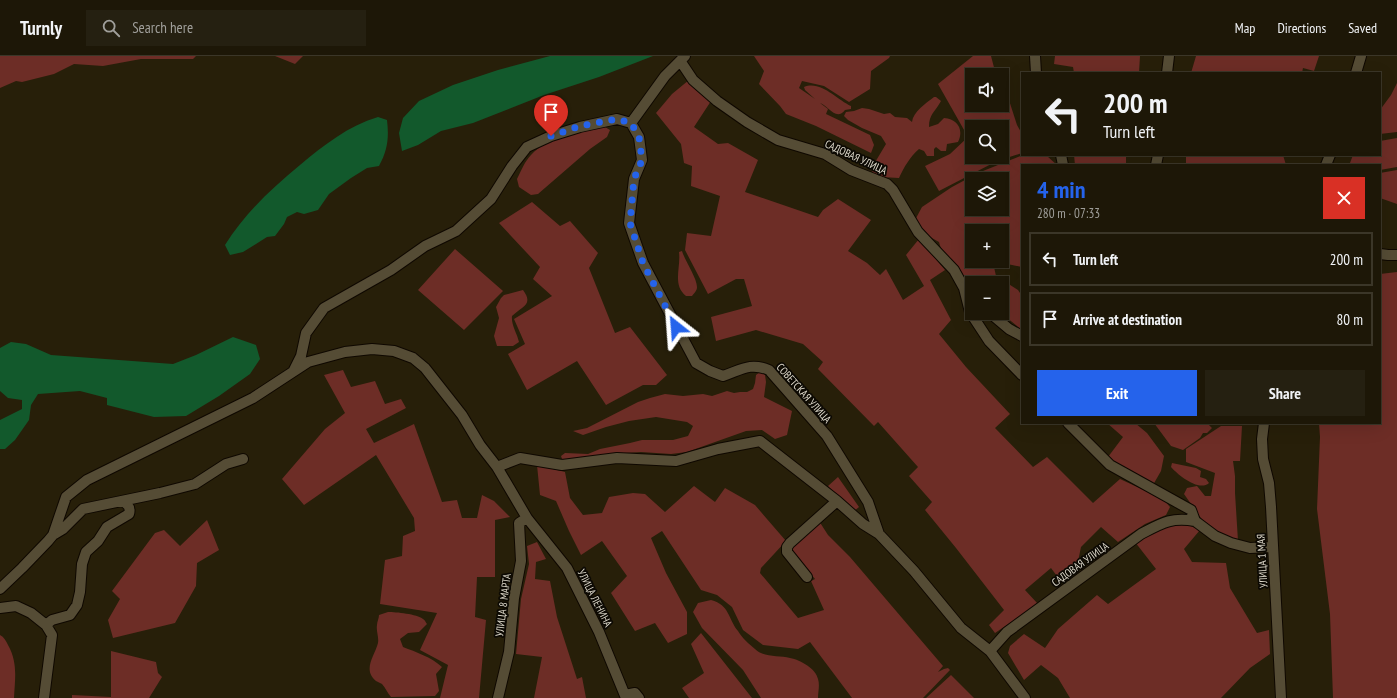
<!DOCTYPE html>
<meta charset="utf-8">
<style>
body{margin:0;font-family:"PT Sans Narrow",sans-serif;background:#252011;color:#f1f3f6;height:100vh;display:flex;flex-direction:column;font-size:15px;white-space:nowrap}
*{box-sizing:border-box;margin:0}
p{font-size:13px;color:#a09f9b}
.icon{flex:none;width:22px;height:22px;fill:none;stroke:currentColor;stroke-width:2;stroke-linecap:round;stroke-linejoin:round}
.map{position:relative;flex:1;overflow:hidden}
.drawer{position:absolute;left:1021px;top:108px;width:360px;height:260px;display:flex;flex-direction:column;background:#1d1707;border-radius:0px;box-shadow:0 4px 16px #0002,0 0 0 1px #3b3628}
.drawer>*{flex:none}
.guide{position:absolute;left:1021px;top:16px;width:360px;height:84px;border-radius:0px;box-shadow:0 4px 16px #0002,0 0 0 1px #3b3628;background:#1d1707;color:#f1f3f6;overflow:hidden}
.controls{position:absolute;left:965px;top:12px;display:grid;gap:8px}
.controls a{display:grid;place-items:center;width:44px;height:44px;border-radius:0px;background:#1d1707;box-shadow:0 4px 16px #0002,0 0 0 1px #3b3628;font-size:20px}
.pin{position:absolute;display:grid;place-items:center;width:34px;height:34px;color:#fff;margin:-41px -17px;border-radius:50% 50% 50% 0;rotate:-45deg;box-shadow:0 0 4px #0007}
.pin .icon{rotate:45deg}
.me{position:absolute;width:44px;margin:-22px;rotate:332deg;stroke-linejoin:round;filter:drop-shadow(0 0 3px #0008)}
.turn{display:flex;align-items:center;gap:14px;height:84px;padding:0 16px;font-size:18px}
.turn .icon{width:52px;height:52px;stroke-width:2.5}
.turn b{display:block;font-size:28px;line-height:34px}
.round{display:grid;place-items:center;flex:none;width:42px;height:42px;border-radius:0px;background:#252011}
.summary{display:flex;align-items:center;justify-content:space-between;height:68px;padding:0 16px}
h1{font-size:24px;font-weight:600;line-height:30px;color:#2563eb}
.action{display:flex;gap:8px;margin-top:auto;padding:8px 16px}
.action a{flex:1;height:46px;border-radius:0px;background:#2563eb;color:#fff;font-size:16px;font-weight:600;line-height:46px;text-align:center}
.action a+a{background:#252011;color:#f1f3f6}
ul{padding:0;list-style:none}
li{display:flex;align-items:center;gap:12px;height:54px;margin:0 8px 6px;padding:0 8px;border:2px solid #3b3628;border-radius:0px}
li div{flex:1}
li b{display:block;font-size:15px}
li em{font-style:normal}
header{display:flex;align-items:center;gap:24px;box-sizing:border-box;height:56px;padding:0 20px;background:#1d1707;border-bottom:1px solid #3b3628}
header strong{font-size:19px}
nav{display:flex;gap:22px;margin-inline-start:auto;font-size:14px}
.search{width:280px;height:36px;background:#252011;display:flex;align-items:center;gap:10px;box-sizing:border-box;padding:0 14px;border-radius:0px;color:#a09f9b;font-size:15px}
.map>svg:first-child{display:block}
.green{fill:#6d2d26;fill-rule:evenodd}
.water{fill:#12592c}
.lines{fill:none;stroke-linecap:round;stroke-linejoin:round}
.minor-casing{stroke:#0f0800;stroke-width:12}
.minor{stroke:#554c35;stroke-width:10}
.route{stroke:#2563eb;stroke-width:7;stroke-dasharray:0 12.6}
.labels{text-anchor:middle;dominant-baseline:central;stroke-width:3.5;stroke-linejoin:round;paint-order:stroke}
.street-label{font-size:11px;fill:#dfdacc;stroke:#0c0903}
</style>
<header>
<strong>Turnly</strong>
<div class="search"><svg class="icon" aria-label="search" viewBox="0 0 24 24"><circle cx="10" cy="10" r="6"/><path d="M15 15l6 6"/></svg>Search here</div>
<nav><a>Map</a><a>Directions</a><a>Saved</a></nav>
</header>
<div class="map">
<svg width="1397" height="642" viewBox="0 0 1397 642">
<rect width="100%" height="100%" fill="#271f09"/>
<path class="green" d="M0 0H196L193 3H141L103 10 74 8 54 18 22 26 16 25 0 32Z
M275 0H303L295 8Z
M754 0H890L889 2 871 15 870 33 849 46 824 30 802 25 799 32 815 43 805 34 804 31C821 24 837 44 851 50V53L845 54C836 66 828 49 820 47L828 53 826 58 870 79 874 89 871 97 816 70 786 58 780 50 759 28 764 15Z
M973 0H991L996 19H972V49H1002V29L1007 38 1017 69 1022 78V97L997 105 939 135 925 110 950 98 968 81 938 28ZM972 71H1002V101H972Z
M1055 0H1140L1139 17H1074L1073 11 1054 8Z
M1196 0H1319L1314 15 1303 12 1302 17H1191Z
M689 24 711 45 694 71 718 88 728 87 758 104 745 136 818 161 823 154 838 143 871 164 848 195 867 207 880 219 886 213 903 244 924 230 906 199 919 183 945 214 930 224 951 264 939 278 966 311 1010 358 995 372 1033 411 1047 401 1093 447 1120 423 1163 443 1170 451 1166 459 1145 468 1118 486 1101 471 1081 491 1076 515 1062 527 1051 512 1025 534 1038 548 995 577 989 569 1004 554 956 492 925 454 932 446 909 420 918 411 878 366 874 370 818 313 823 306 803 288 756 274 716 285 711 261 752 250 744 223H736L708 238 685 194 687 177 711 180 720 140 691 130 692 110 684 107 681 88 656 57 672 38Z
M1397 27V76L1380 78V54L1391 39Z
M934 41H936L941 45C935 56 929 58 929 71L938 68 944 62C958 63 964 74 958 86L947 88 946 95H941L936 91 934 93V100H927L924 95 919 93C910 101 904 111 899 122L881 121 872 117 874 108 886 88 881 80 862 72 848 64 844 60 846 56 854 55 862 52 869 53 884 58 890 57 895 61 907 62 912 66C913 56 926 47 934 41Z
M605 71 610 74 607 81 590 93 538 138 531 139 519 131 517 123C521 115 525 105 531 99 549 80 580 74 605 71Z
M1397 82V111L1380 114V109H1351L1350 107 1353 99H1380V85Z
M1023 99 1047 100 1057 109H1022V211L993 205H1002V175H972V205H990L994 211 996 220 1018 234 1022 240V274L1001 257 1002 227H972V231C965 225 963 216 956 209 950 203 941 197 939 186L930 181 915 164 922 151 952 131 978 117ZM972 123H1002V153H972Z
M1074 99H1126V109H1075Z
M1186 99H1283L1286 109H1186Z
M1397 114V148L1380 142V117Z
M532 146 560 170 570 165 598 197 589 212 615 277 630 271 667 319 656 329H643L606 349 577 305 527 334 508 298 525 288 514 263 552 240 533 223 540 211 499 167Z
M455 193 503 235 464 274 418 234Z
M682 195C685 205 697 222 697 231 697 235 694 237 692 240H686C672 229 681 212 679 196Z
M1397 216V642H1333L1330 558 1317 453 1320 381 1319 367H1380V218Z
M523 234C534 249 522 250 512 260 511 269 517 277 519 286L513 290H497L494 280 499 262 496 251 501 242 504 239Z
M343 314 351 331 375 325 385 348 401 343 406 352 366 373 374 387 414 368 442 446 457 444 462 462H477L482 439 494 445 510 461 495 464V521H477L475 561 486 564 479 642H440L448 609 420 594 437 557 380 548 385 504 402 500 403 480 415 475 414 462 376 399 304 449 282 423 325 373 345 357 324 319Z
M760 316 765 319 766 326 764 341 792 355 787 379 775 383 762 374 746 375 687 396 671 398 641 396 607 398 571 404 562 403 561 400 565 397 588 398 600 393 630 387 642 384H673L688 380 693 370 687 366 656 361 629 365 606 371 583 379 573 375 587 372 638 346 650 342 665 338 683 340 703 338 712 340 727 335 734 337 740 336H747L753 333 755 327 756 319Z
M1107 367H1135L1147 377 1164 400 1161 415 1153 429 1120 411 1108 401 1123 381Z
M1154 367H1207L1212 372 1207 377H1203L1200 382 1183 394 1171 390Z
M1221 370H1242L1240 405H1233L1235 420V437L1238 485 1228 482 1203 465 1184 438 1187 432 1197 430 1205 440H1211L1215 417 1186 406V393Z
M1172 407 1196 412 1201 415 1200 421 1206 423 1209 427C1199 436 1178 419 1171 411Z
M537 409 565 416 570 442 583 459 602 457 609 441 633 437 645 438 665 456 694 430 715 446 725 432 755 449 786 485 761 512 760 517 798 562 824 554 811 525 815 523 790 493 819 465 828 479 850 501 943 610 938 616 944 613 948 612 950 614 923 642H852L810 586 798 593 763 589 743 574 732 551 717 539 701 534 662 475 651 482 666 517 687 556V578L668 587 655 567 635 575 611 537 627 520 602 485 581 499 569 475 556 445 540 439Z
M838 421 859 451 853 456 828 430Z
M207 464 219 494 197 507 196 530 175 567 113 582 108 564 120 543 112 535 155 477 164 474 180 490Z
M1181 466 1200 474 1184 493 1192 506 1226 507 1230 532 1257 577 1269 574 1270 598 1250 612 1221 642H1070L1058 622 1041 609 1024 624 1008 597 1010 590 1024 578 1045 592 1058 573 1097 539 1108 548 1156 513 1135 486 1155 473Z
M537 486 546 503 536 506 535 523 550 525 557 561 577 623 582 621 586 642H534L542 601 516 598 521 543 529 508 527 490Z
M711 544C730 549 728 563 738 575 742 582 749 588 755 593 764 602 779 599 790 602 801 604 816 613 818 623 820 629 818 636 818 642H761L743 614 702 572 693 556 698 547Z
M388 556C396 556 417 558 423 563 425 564 426 567 427 568L419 576 408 577 400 583 403 591C416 596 431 601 442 611L436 618 439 635 435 640 391 641C387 637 386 632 382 628 380 627 378 626 376 625 362 614 375 599 378 587 379 581 376 575 377 569 377 566 379 562 379 559Z
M701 577 752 642H689L682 632 704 617 691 588Z
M0 579C4 581 6 585 8 589 18 607 15 622 14 642H0Z
M111 595 156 606 158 617 162 621 149 642H72V639L111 641Z
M951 619 974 642H926Z"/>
<path class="water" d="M550 0H653L599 21 544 39 473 67 441 75 418 89 402 95 399 77 403 62 419 45 453 29 498 14Z
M378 61 387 64C389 81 388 94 379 110L367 112 351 122 329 138 318 154 304 158 297 156 287 161 284 168 275 180 267 181 243 196 230 199 225 189C245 157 271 133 300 109 324 89 348 70 378 61Z
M233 281 256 289 260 303 250 318 219 340 186 360 154 361 107 349V342L80 335 38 338 31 349 29 364 15 384 5 393H0V364L22 353V344L8 342 0 335V292L11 286 26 288 51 299 173 308 196 299Z"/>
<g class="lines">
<defs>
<path id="minor" d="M1035 0 1036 17
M681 6 693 24 717 45 747 66 778 84 825 98 851 114 887 128 893 134 918 176 954 214 964 232 970 256 989 285 1022 319
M1167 17 1169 0
M1356 17 1361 0
M631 67 639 81 642 104 634 123 629 167 643 207 696 307 710 315 723 320C741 314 750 306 769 314L827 380 868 446 879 478 914 515 961 572 990 595 1025 642
M1061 99 1063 109
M1156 109 1158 99
M1326 109 1330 99
M1380 198 1388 199H1397
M990 257 1009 273 1022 280
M294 314 301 300 306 277 324 252 391 214 425 190 456 175 491 143 512 110 527 91 551 80 580 71 617 63 631 67 665 20 685 0
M1068 367 1110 409 1191 454 1195 465 1215 480 1231 487 1250 492 1273 491
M1264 367 1262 383 1263 403 1269 427 1271 451 1281 642
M497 411 520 402 562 409 617 402 676 405 718 393 760 385 837 445 863 468 879 478
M53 479 63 473 83 453 160 437 195 428 226 408 243 403
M807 521 787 496V491L790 487 837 445
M0 533 22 512 48 485 53 479 66 441 87 424 253 342 308 306 345 296 372 293 394 295 413 302 425 312 462 359 480 389 497 411 527 462 567 512 599 576 626 642
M0 552 16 550 31 557 46 569 52 579 44 642
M46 569 52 564 70 559 77 549 80 536 82 508 86 496 98 485 107 471 129 458C131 451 128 448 122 445
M990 595 1007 576 1141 478C1162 467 1171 461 1195 465
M625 639 635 637 639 642
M498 642 509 596 514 542 521 505 519 467 527 462"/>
</defs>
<use href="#minor" class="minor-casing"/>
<use href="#minor" class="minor"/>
</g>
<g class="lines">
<path class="route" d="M551 80 580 70 617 63 631 67 639 81 642 104 634 123 630 167 643 207 676 271"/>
</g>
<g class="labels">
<g class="street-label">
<text transform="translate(856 101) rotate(25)">САДОВАЯ УЛИЦА</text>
<text transform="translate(804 337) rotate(48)">СОВЕТСКАЯ УЛИЦА</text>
<text transform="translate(1262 505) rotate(-93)">УЛИЦА 1 МАЯ</text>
<text transform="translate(1080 508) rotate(-36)">САДОВАЯ УЛИЦА</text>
<text transform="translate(595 542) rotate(63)">УЛИЦА ЛЕНИНА</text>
<text transform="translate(503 549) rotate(-83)">УЛИЦА 8 МАРТА</text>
</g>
</g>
</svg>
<div class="controls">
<a><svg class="icon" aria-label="sound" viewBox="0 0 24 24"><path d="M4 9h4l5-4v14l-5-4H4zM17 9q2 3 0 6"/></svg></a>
<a><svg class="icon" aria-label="search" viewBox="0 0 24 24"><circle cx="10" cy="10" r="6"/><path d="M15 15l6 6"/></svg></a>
<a><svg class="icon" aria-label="layers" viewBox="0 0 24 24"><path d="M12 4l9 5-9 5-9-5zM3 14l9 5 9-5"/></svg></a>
<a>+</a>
<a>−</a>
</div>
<div class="pin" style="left:551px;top:80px;background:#d93025"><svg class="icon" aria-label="arrive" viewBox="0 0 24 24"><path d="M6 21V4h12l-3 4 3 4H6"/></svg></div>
<svg class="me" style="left:676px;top:271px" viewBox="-20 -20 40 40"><path d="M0-17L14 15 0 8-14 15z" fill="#2563eb" stroke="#fff" stroke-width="4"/></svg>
<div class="guide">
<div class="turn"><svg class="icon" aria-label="left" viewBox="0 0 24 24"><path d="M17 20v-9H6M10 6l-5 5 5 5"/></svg><div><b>200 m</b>Turn left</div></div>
</div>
<section class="drawer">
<div class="summary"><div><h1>4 min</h1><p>280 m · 07:33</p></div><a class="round" style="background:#d93025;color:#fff"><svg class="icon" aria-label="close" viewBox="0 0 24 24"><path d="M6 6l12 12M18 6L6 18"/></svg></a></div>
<ul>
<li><svg class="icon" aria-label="left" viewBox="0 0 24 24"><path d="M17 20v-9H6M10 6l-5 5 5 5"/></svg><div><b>Turn left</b></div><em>200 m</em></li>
<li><svg class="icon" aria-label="arrive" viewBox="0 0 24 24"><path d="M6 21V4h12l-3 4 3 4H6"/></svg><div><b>Arrive at destination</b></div><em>80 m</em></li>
</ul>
<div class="action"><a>Exit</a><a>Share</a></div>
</section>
</div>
